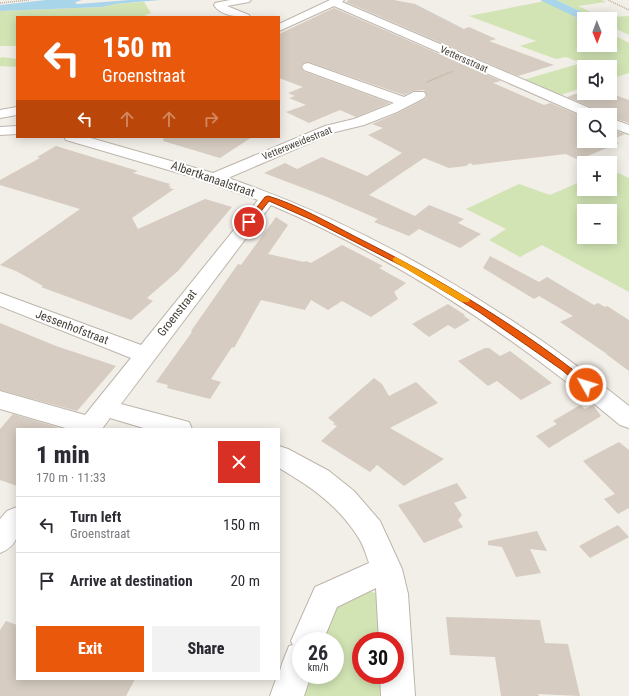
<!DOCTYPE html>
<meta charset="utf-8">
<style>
body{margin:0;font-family:"Roboto Condensed",sans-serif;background:#f2f2f3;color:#2b2b33;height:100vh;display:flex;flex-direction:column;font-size:15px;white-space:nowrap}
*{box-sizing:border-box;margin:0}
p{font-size:13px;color:#7c7c81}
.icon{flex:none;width:22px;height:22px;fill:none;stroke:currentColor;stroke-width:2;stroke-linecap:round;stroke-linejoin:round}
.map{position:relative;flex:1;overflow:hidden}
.drawer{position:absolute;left:16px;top:428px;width:264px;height:252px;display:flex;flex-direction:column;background:#fff;border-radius:0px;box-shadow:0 2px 10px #0003}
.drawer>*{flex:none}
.guide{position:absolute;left:16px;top:16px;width:264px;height:122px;border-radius:0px;box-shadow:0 2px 10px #0003;background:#ea580c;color:#fff;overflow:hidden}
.needle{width:26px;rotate:179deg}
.fabs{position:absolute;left:577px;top:12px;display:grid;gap:8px}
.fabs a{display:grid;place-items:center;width:40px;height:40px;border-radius:0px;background:#fff;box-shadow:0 2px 10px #0003;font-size:20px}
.speed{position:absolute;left:292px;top:632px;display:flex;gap:8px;font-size:20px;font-weight:700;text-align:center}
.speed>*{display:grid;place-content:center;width:52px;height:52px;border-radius:50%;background:#fff;box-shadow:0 2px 10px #0003;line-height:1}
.speed small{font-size:10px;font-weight:400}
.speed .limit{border:6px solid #d22;background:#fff;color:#111}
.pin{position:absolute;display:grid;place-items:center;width:34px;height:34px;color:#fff;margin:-17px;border:2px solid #fff;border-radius:50%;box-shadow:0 1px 4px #0007}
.me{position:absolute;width:44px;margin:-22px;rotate:309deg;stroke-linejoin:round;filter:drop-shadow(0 0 3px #0008)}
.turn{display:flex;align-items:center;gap:14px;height:84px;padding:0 20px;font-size:18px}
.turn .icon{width:52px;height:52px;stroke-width:2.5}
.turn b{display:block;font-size:28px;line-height:34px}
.lanes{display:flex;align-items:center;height:38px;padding:0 20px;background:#0003;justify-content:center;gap:20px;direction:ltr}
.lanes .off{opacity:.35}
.round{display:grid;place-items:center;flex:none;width:42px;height:42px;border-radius:0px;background:#f2f2f3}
.summary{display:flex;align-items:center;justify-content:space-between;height:68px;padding:0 20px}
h1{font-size:24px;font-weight:800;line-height:30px}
.action{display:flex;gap:8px;margin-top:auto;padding:8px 20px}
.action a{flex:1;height:46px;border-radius:0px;background:#ea580c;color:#fff;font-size:16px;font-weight:800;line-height:46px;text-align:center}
.action a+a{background:#f2f2f3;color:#2b2b33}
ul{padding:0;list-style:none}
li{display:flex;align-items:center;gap:12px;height:56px;padding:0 20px;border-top:1px solid #e1e1e2}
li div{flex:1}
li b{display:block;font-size:15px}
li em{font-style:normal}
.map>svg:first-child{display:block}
.green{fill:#d2e4b4;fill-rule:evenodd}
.water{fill:#a9d5eb}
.building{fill:#d6ccc1}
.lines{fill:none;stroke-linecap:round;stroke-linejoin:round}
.minor-casing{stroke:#bdb5ab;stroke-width:2}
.path{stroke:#beb09d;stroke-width:1.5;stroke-dasharray:1 1;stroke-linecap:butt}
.minor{fill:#fff;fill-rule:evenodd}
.route{fill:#ea580c;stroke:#983908}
.slow{fill:#f59e0b}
.labels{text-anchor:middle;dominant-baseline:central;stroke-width:4;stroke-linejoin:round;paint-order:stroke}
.far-street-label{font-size:10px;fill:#453f37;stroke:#fff}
.street-label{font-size:12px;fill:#453f37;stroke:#fff}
</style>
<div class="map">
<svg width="629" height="696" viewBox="0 0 629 696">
<rect width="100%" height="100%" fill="#f2eee8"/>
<path class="green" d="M556 0H602L606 2 578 6 605 19H597Z
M545 1 584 21V45H610V33L629 43V73L610 79V67H584V87L555 97 520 81 581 63 566 57 556 59 520 46 536 41 469 16Z
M144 2 151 13 145 15 149 17H17V46H0V11L102 7 115 4Z
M629 16V35L610 26 612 17Z
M2 57 17 59V67L0 66V58Z
M610 171 618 173 629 178V292L542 245 520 257 489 240 506 229 466 209 519 184 550 195 584 180V189H610ZM584 211H610V237H584Z
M367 591 381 594 384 641H361V675H386L387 696H299L306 675H335V641H317L329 605Z"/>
<path class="water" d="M46 0H82L76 2 75 3 78 4 129 0H160L115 4 102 7 0 11V5Z
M540 0H556L597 19H584V21Z"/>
<path class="building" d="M349 0H394L415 4 464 29 469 27 496 39 489 41 554 65 518 76 346 2Z
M334 8 501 81 493 83 544 105 550 103 584 117V141H610V129L625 134 611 140 619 143 578 160 566 154 473 165 470 163 466 166 449 168 424 158 369 195 415 216 429 205 464 219 458 223 481 234 460 248 419 229 409 236 374 222 378 219 327 197 264 173 285 163 297 169 322 157 367 176 402 153 368 135 383 128 372 124 398 113 425 99 427 96 424 90 413 91 404 95 308 62 304 63 301 66 303 71 390 103 356 117 340 110 309 123 286 112 306 105 289 98 295 96 288 93 303 87 279 78V34Z
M584 91V93H610L629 100V123L610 117V115H602L600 111 567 97Z
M164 137H252L220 158 163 141Z
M56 146 138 171 133 173 170 184 168 186H171L169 188 174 189 132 218 138 229 205 199 232 207 178 271 147 298 153 301 131 320 41 287 43 286 16 271 0 265 80 209 0 185V180L40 158 37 157Z
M276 217 288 225 268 254 304 262 306 261 311 263 342 245 383 266 379 268 406 283 394 292 398 299 371 317 342 301 328 310 311 300 305 310 261 300 234 348 232 347 211 379 221 382 210 399 167 388 168 385 156 382 192 332 191 331 238 264 241 265Z
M490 256 539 282 547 277 594 305 598 303 605 307 607 306 629 320V371L606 354H607L560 322 573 316 539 296 534 299 483 268Z
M448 304 465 315 464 316 470 320 455 329 448 325 429 337 412 324Z
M0 323 56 346 116 366 77 411 0 390Z
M485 348H489L500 356 510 351 552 383 521 400 497 381 488 386 458 361Z
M374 378 382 384 389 396 416 382 438 403 390 428 444 459 404 486 377 465 370 472 321 441 337 426 333 424 335 423 328 418Z
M580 405 585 409 593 405 601 416 549 448 536 436 557 424 553 421Z
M13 414 63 429H17V486L0 480V429Z
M619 442 629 450V508L618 514 604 499 615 494 583 461Z
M457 483 467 498 454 503 462 515 458 520 463 527 424 543 398 505Z
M618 525 629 537 590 558 579 546Z
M537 531 547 551 530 549 541 573 516 577 502 547 488 545V541Z
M446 617 540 620 545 643 568 644 580 696 538 694 539 696H501L495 657 450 655Z
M6 621 17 625V679H135L126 696H0V630Z"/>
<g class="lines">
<defs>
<path id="minor" d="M230 0H251L249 2 227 6 249 15 250 17C239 17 220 16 214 5L215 3Z
M330 0H344L342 2 599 112 601 115 584 116 334 6 279 31V24Z
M308 63 404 97 414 92H424L426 95 424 98 397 112 364 125 335 132 228 178C372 227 510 311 629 406V428L620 425C515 337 399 259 271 205L121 404 189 422 192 429H147L110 418 102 429H69L0 409V391L85 415 131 358 0 306V293L141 345 258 200 189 176 66 140 64 137H87L213 173 325 126 354 119 394 103 304 70 302 67 304 64Z
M17 107V115L0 118V110Z
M610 118 629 125V134L610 127Z
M17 126V134L0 135V127Z
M279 446 288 449 329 471 354 491 380 521 402 569 408 594 415 696H381L380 675H395V641H379L376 588 337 607 323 641H301V675H311L304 696H270L276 679H279C279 668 285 657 289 646L293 645 291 641 315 587 369 563C366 554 363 544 358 537 338 505 311 487 279 468Z
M17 507C17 528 23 544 0 553V519L7 511Z"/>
</defs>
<use href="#minor" class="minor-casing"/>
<path class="path" d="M608 0 629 10
M0 3 29 0
M427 82 453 71"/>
<use href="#minor" class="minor"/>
</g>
<path class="route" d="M268 196C296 204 329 223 356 237 438 278 517 325 590 383L591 385 590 388H583L562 370 479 312 406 268 312 220 269 201 251 224H246V221L265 197Z"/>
<path class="slow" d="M396 257 468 298 470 300 468 302H462L393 261V258Z"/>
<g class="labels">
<g class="far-street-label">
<text transform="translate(464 59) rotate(24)">Vettersstraat</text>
<text transform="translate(297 143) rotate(-22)">Vettersweidestraat</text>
</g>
<g class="street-label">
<text transform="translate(213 179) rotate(19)">Albertkanaalstraat</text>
<text transform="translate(177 313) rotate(-52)">Groenstraat</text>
<text transform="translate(72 327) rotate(21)">Jessenhofstraat</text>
</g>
</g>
</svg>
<div class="fabs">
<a><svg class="needle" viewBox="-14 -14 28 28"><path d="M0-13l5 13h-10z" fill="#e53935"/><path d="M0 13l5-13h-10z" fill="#7c7c81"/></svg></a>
<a><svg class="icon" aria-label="sound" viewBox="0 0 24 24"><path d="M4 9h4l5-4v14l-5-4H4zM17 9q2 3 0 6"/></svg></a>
<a><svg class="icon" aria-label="search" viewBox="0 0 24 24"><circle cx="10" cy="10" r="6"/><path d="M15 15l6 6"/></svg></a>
<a>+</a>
<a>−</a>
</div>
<div class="speed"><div>26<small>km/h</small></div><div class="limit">30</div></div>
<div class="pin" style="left:249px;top:222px;background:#d93025"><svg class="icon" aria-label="arrive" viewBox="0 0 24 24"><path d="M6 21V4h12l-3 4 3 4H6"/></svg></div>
<svg class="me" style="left:586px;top:385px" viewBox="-20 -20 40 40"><circle r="17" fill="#ea580c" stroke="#fff" stroke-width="3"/><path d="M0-11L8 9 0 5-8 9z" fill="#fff"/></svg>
<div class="guide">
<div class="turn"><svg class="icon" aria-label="left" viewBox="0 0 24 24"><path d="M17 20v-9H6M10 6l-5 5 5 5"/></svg><div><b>150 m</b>Groenstraat</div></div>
<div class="lanes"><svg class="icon" aria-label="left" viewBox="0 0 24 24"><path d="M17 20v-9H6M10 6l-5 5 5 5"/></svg><svg class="icon off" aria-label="ahead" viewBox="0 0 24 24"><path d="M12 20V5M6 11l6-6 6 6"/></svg><svg class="icon off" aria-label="ahead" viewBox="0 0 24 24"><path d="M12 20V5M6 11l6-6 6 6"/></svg><svg class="icon off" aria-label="right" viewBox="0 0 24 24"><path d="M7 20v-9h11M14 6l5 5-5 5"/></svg></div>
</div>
<section class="drawer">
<div class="summary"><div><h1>1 min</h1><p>170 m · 11:33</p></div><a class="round" style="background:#d93025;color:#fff"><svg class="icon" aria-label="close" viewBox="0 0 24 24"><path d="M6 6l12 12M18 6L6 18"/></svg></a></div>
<ul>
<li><svg class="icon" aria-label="left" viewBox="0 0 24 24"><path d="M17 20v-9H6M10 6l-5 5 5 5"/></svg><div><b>Turn left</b><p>Groenstraat</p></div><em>150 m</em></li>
<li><svg class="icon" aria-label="arrive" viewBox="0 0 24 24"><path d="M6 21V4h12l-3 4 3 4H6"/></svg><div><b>Arrive at destination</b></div><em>20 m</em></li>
</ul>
<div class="action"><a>Exit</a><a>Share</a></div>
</section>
</div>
